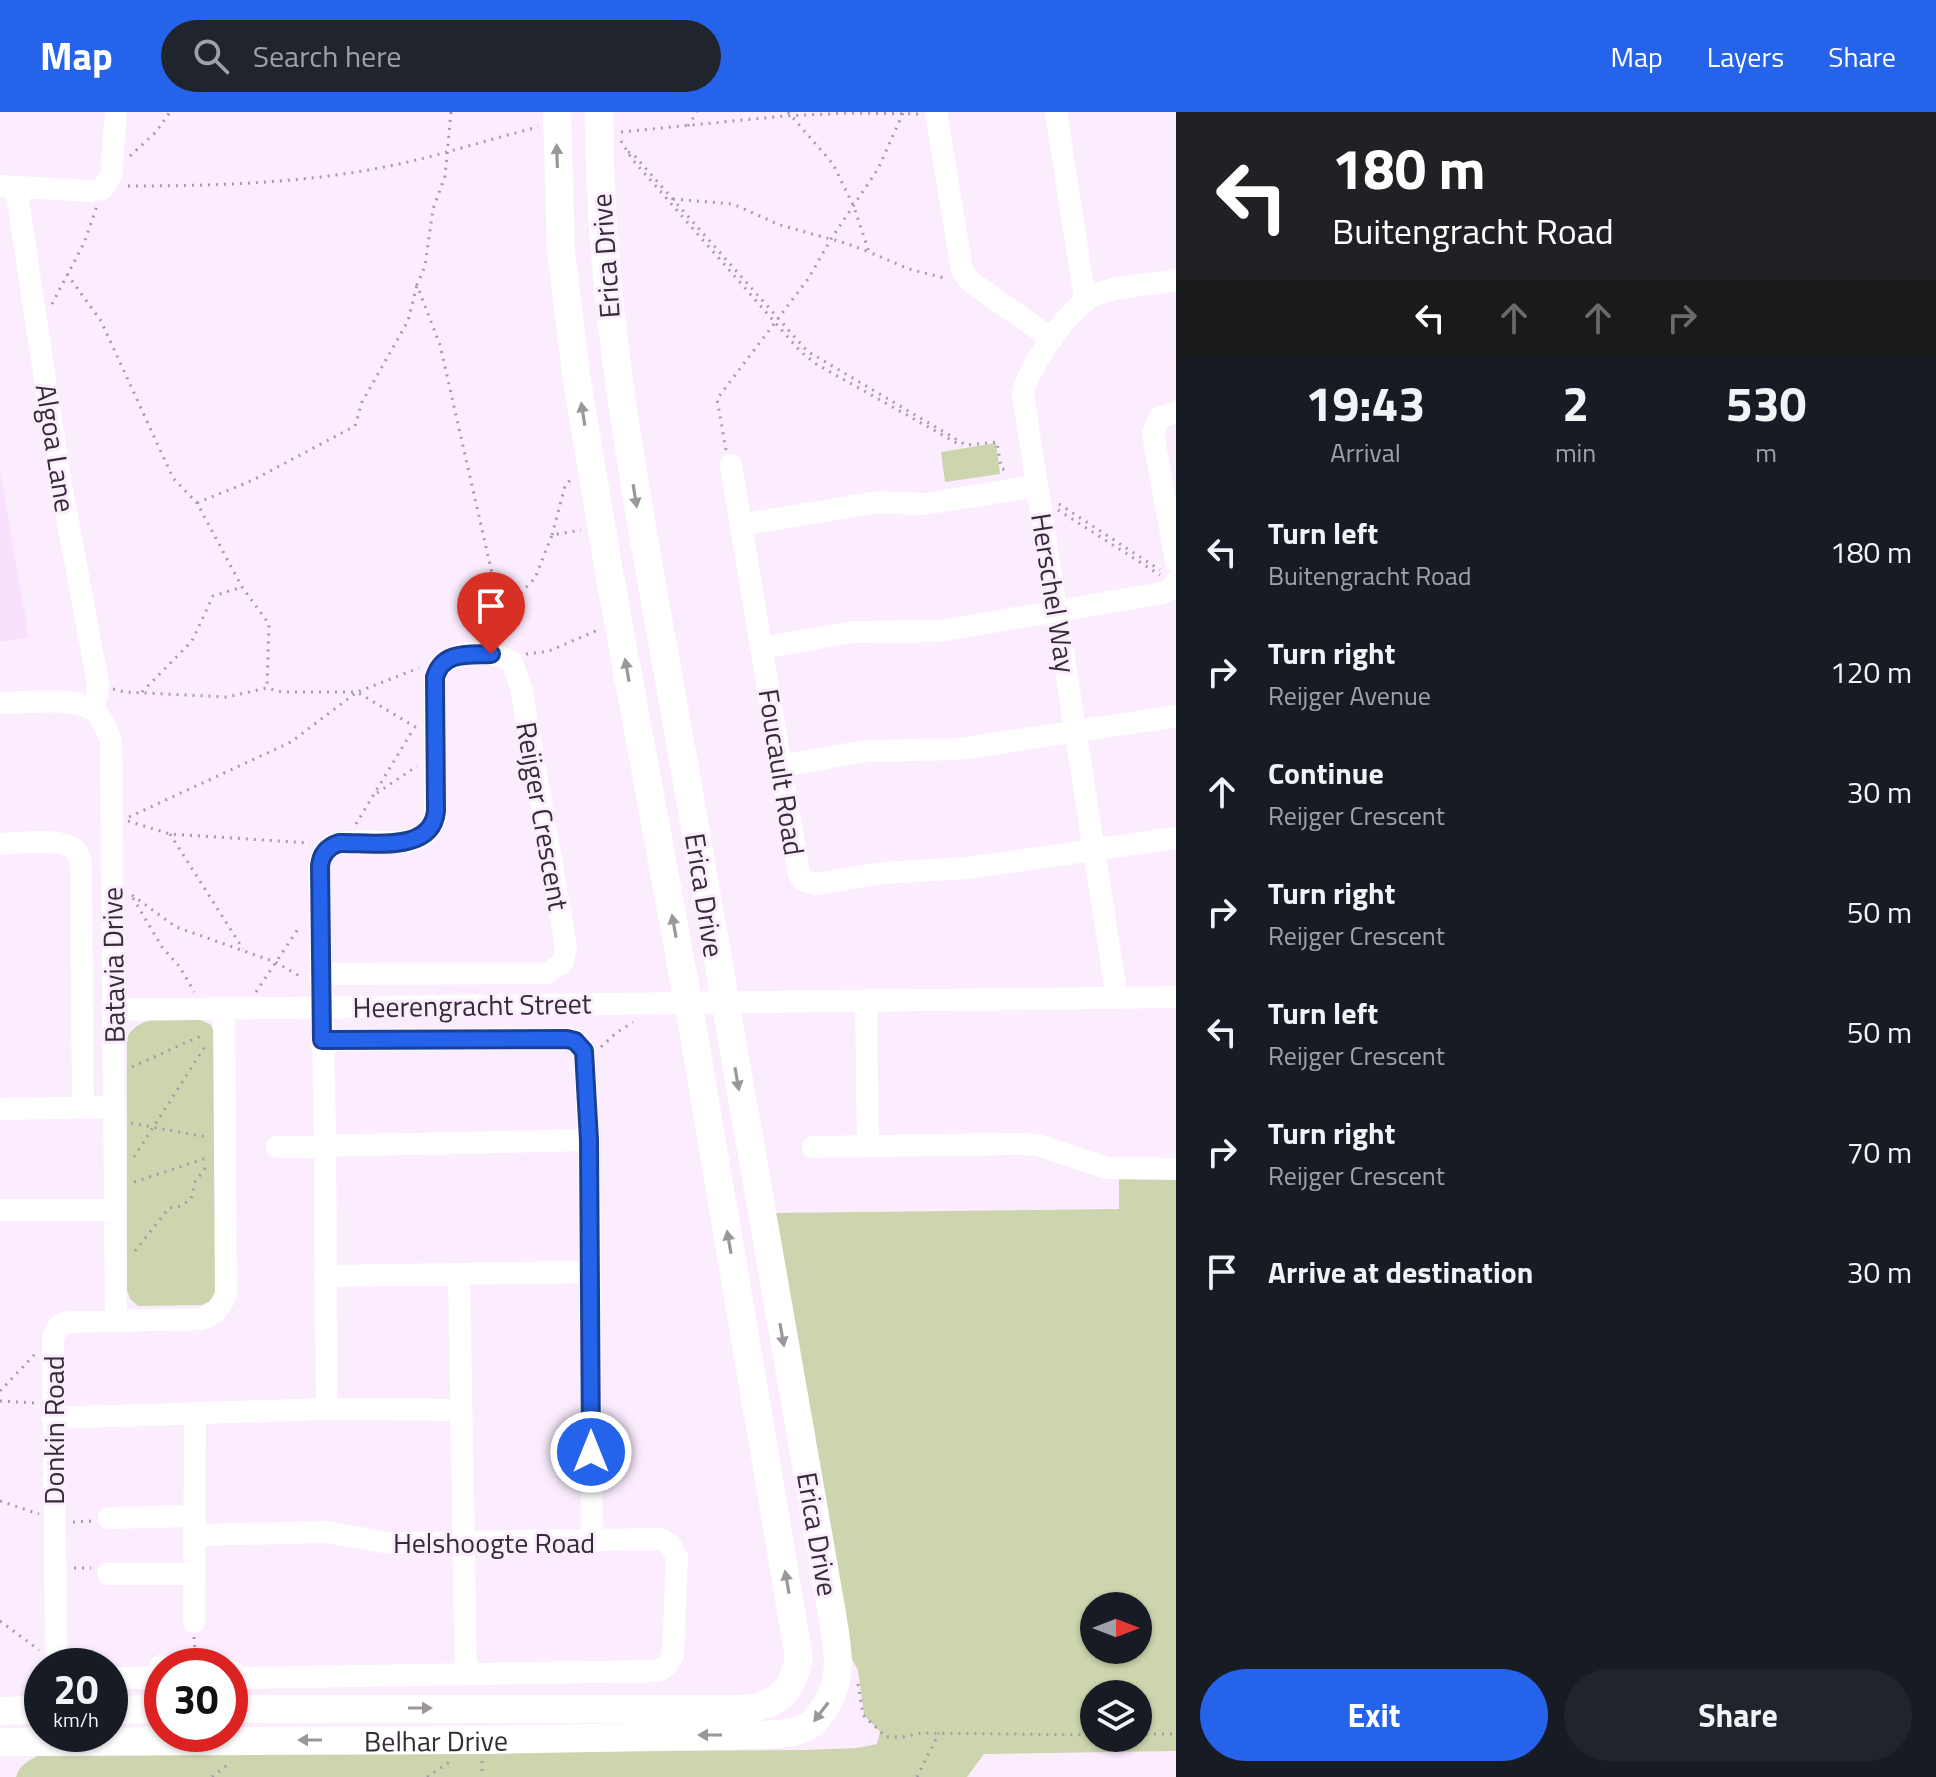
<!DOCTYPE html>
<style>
body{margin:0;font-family:"Titillium Web",sans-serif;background:#20242c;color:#f1f3f6;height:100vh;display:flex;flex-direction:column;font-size:30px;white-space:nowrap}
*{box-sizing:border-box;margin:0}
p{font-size:26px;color:#9ea1a6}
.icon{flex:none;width:44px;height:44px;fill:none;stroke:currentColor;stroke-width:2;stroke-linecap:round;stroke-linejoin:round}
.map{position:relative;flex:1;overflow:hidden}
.sheet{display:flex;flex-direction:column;background:#171b24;width:760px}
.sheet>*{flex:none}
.top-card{background:#202124;color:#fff;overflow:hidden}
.needle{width:52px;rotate:90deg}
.buttons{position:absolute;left:1080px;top:1480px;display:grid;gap:16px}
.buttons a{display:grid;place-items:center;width:72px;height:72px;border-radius:50%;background:#171b24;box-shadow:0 2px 6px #0004;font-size:40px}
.speed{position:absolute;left:24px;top:1536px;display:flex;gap:16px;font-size:40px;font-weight:700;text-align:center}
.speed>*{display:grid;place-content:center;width:104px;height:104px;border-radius:50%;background:#171b24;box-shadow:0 2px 6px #0004;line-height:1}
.speed small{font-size:20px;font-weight:400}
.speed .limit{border:12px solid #d22;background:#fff;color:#111}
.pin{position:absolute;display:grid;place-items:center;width:68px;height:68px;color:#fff;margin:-82px -34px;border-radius:50% 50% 50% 0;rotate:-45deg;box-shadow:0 0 8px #0007}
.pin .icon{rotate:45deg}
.me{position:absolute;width:88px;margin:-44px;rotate:0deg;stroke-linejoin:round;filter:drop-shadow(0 0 6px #0008)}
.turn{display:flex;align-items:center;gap:28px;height:168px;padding:0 24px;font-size:36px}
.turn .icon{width:104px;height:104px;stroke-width:2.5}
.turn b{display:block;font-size:56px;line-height:68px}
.lanes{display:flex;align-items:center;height:76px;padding:0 24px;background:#0003;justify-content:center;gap:40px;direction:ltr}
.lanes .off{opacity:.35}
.eta{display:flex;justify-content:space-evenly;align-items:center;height:136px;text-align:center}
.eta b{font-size:48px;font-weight:700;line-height:56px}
.primary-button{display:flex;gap:16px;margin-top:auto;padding:16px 24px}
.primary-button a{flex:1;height:92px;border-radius:48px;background:#2563eb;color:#fff;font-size:32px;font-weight:700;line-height:92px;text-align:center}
.primary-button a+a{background:#20242c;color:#f1f3f6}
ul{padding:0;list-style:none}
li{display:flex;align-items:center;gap:24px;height:120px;padding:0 24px}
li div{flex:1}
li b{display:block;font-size:30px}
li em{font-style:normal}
header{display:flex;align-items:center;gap:48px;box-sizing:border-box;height:112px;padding:0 40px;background:#2563eb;color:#fff}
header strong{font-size:38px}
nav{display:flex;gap:44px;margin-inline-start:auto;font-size:28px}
.search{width:560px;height:72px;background:#20242c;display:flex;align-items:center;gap:20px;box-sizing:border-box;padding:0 28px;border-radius:44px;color:#9ea1a6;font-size:30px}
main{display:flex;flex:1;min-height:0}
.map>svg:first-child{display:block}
.built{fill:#f8e1fd}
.green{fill:#ccd5ad;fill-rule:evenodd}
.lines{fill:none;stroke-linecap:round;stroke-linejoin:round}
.path{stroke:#a69ba8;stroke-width:3;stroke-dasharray:2 6;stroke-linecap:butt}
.minor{stroke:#fff;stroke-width:22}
.major{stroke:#fff;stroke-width:28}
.oneway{fill:#9a969a}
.route-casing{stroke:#184099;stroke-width:20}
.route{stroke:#2563eb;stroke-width:14}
.labels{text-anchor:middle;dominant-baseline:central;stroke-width:6;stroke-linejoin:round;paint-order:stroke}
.street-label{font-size:28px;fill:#342d35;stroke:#fbedfe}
</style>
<header>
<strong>Map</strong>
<div class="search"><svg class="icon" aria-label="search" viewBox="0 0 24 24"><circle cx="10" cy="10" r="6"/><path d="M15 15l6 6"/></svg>Search here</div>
<nav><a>Map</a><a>Layers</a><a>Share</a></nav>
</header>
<main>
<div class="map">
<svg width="1176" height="1665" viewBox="0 0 1176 1665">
<rect width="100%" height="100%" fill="#fbedfe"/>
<path class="built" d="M0 358 29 525 0 530Z"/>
<path class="green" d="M996 331 1000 362 945 370 941 340Z
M201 908 211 913 214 921 217 1179 212 1188 202 1193 138 1194 130 1187 127 1178V926C139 900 177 908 201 908Z
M1119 1062H1176V1639L984 1642 967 1665H16C20 1653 27 1649 38 1644L806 1638 857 1636 877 1632 880 1620 864 1603 858 1558 851 1545 775 1101 1119 1097ZM1094 1494H1138V1538H1094ZM1094 1582H1138V1626H1094Z"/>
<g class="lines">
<path class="path" d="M451 0 445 64 433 97 425 154 417 173 440 233 507 527
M788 0 833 52 854 95 869 140 909 157 948 167
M688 14 697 0
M621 20 784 4 847 1 920 2
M621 29 632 47 800 239 816 252 962 334
M628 40 633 42 807 239 966 333 997 330 1001 356 1009 360
M130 44 156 20 170 0
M128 74C221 74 316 71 408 50 451 40 494 26 538 15
M673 87 733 92 780 113 845 131 869 140
M67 162 101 209 173 366 197 391 242 475 269 512 267 576
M52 192 84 131 97 94
M726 338 717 287 808 167 831 127 878 57 903 1
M197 391 253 368 355 314 362 290 408 209 417 173
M1059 392 1160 458
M1058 398 1160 463
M552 423 565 374 571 367
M485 524 495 508 535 466 552 423 581 418
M526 542 549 539 598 518
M113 577 125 580 227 585 267 576 282 580H357L419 556
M142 580 192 529 213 484 242 475
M377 681 417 654
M129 705 291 630 357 580 417 616
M128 709 170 722 310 731
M356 712 414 616
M170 722 243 837
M132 783 176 815 275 850 303 866
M133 786 162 835 180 855 194 880
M256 880 300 814
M601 935 616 921 633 910
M132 955 205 922
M131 1011 206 1025
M134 1045 206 933
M134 1070 207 1046
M135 1139 169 1096 181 1094 191 1087 195 1070 206 1055
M0 1279 36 1241
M0 1289 36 1291
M0 1389 39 1402
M73 1410 93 1409
M74 1456H91
M0 1509 39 1538
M194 1525 196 1553 213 1552
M175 1553H196
M858 1572 863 1603 886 1625H902L922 1621 1094 1623
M1138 1622H1176
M482 1649V1665
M212 1665 231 1650
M427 1665 451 1649
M917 1665 939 1621"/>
<path class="minor" d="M936 0 962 159 971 170 1052 227
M1056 0 1085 188
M0 74 91 79 102 77 111 64 116 0
M16 75 60 367 98 572 97 584 92 596
M1176 300 1159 306 1153 322 1176 449
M731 353 799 762 804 769 816 772 882 761 968 756 1176 726
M741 413 878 390 924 392 1036 374
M761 536 852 520 940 519 1163 481 1172 477 1176 469
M0 591C23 591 70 585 90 596 101 601 106 617 111 628L116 1209
M781 654 865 639 960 637 1176 604
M0 732C17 731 64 725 76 739 79 743 80 747 81 751L83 995
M320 862 548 861 563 850 566 834 521 576 512 550C488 536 445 536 435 565V706C421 757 334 705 321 748 317 759 320 773 320 785 320 821 321 858 322 895 327 1029 325 1163 327 1297
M1117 886 1023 283C1027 256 1070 194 1095 183 1120 173 1150 173 1176 168
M866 888 868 1034
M113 898 1176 885
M322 928 567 927 575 929 584 939 589 1028 592 1430
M0 997 114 995
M277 1035 589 1028
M813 1035 1023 1032 1038 1033 1107 1056 1176 1057
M0 1098H115
M459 1162 466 1562
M325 1164 590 1160
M52 1306 327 1297 461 1298
M109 1406 193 1404
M194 1423 326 1420 389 1431 660 1427 670 1433 677 1445 673 1543 667 1553 658 1559 243 1566 230 1559
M108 1462H193
M194 1510 195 1301
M60 1554 56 1537 53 1225 59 1214 69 1210 201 1207C215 1202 221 1195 226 1182L224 896
M110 1566H150L158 1561 160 1554"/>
<g class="major">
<path d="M230 1597H746C780 1592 792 1580 799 1546L694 923 610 465 576 262 561 138 557 0"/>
<path d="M110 1598 162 1597"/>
<path d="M0 1599 42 1598"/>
<path id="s1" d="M0 1630 482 1628 759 1623C775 1622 793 1622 807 1615 812 1612 817 1607 820 1602 847 1570 837 1533 831 1496 779 1211 730 926 682 641 645 427 599 217 599 0"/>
</g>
</g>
<defs><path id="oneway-solid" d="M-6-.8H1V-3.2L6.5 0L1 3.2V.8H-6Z" transform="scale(2)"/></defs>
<g class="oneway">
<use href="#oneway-solid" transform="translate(557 44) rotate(-92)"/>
<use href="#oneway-solid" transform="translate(583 302) rotate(-99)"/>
<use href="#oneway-solid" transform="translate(635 384) rotate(81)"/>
<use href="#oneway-solid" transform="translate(627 558) rotate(-100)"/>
<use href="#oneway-solid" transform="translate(674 814) rotate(-100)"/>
<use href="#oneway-solid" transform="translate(737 967) rotate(80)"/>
<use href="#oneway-solid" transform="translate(729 1130) rotate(-100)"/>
<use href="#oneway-solid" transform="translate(782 1223) rotate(80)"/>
<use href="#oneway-solid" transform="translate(787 1470) rotate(-100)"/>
<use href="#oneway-solid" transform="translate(420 1596)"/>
<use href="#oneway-solid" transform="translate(821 1600) rotate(127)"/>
<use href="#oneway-solid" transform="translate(710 1623) rotate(180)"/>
<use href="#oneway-solid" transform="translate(310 1628) rotate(180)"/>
</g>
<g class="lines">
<defs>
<path id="route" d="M491 542C467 543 443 539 435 565L436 699C432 742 370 730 339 731 327 735 321 743 320 754L322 928 567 927 575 929 584 939 589 1028 591 1340"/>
</defs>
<use href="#route" class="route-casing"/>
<use href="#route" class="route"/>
</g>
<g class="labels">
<g class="street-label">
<text transform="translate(605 144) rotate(-94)">Erica Drive</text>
<text transform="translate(56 336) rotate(81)">Algoa Lane</text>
<text transform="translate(1054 481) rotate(81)">Herschel Way</text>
<text transform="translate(782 660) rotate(81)">Foucault Road</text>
<text transform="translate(543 704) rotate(80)">Reijger Crescent</text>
<text transform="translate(705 783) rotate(81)">Erica Drive</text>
<text transform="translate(113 853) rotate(-91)">Batavia Drive</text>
<text transform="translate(472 893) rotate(-1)">Heerengracht Street</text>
<text transform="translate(53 1318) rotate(-90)">Donkin Road</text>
<text transform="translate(818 1422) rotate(80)">Erica Drive</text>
<text x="494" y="1430">Helshoogte Road</text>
<text stroke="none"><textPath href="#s1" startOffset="436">Belhar Drive</textPath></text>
</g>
</g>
</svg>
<div class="buttons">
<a><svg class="needle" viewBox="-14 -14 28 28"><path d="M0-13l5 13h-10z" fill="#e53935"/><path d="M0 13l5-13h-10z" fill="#9ea1a6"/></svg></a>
<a><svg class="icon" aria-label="layers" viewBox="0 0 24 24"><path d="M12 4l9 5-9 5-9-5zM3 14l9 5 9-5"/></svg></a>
</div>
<div class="speed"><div>20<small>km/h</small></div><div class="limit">30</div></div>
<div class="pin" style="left:491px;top:542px;background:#d93025"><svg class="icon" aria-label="arrive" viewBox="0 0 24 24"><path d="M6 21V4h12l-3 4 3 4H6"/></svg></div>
<svg class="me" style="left:591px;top:1340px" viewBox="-20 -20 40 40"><circle r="17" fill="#2563eb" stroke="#fff" stroke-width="3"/><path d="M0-11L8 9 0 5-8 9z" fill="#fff"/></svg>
</div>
<section class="sheet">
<div class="top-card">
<div class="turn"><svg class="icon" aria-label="left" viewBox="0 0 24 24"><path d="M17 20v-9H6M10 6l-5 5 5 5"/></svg><div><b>180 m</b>Buitengracht Road</div></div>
<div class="lanes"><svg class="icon" aria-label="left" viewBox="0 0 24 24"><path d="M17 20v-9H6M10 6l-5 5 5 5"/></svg><svg class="icon off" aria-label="ahead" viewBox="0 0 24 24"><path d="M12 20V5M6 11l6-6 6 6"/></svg><svg class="icon off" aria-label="ahead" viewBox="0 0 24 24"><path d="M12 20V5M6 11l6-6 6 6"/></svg><svg class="icon off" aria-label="right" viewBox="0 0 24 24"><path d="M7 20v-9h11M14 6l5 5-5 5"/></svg></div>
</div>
<div class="eta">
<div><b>19:43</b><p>Arrival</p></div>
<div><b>2</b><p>min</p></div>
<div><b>530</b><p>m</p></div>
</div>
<ul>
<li><svg class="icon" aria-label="left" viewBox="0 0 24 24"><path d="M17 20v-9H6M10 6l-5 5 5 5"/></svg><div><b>Turn left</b><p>Buitengracht Road</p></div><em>180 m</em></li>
<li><svg class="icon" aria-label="right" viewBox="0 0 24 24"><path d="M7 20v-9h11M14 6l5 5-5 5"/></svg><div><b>Turn right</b><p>Reijger Avenue</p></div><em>120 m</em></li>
<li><svg class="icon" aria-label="ahead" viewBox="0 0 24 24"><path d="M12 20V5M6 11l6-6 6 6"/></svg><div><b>Continue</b><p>Reijger Crescent</p></div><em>30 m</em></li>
<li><svg class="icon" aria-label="right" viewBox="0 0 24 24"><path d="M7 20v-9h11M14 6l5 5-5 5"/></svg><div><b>Turn right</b><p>Reijger Crescent</p></div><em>50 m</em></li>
<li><svg class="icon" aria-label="left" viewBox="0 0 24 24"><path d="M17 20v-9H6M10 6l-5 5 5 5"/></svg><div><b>Turn left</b><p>Reijger Crescent</p></div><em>50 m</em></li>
<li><svg class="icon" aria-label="right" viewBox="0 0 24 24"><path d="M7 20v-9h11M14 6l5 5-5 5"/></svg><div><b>Turn right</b><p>Reijger Crescent</p></div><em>70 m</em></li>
<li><svg class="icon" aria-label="arrive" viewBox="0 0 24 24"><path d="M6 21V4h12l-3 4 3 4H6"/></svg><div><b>Arrive at destination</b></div><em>30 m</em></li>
</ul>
<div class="primary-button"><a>Exit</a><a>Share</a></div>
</section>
</main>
